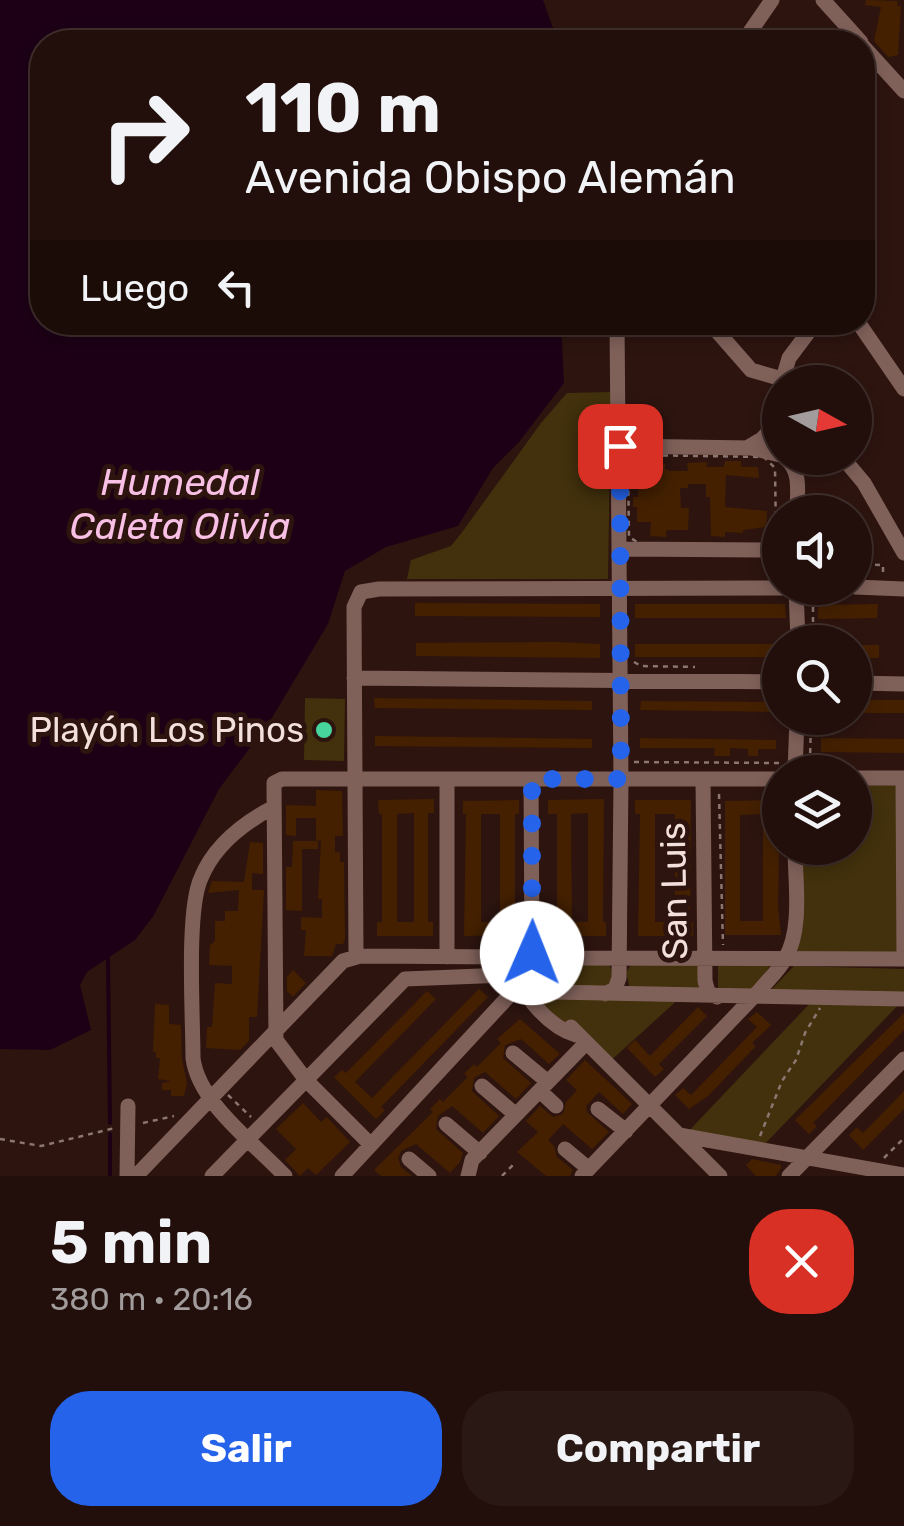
<!DOCTYPE html>
<html lang="es">
<meta charset="utf-8">
<style>
body{margin:0;font-family:Rubik,sans-serif;background:#2a1814;color:#f1f3f6;height:100vh;display:flex;flex-direction:column;font-size:38px;white-space:nowrap}
*{box-sizing:border-box;margin:0}
p{font-size:32px;color:#a29c9d}
.icon{flex:none;width:55px;height:55px;fill:none;stroke:currentColor;stroke-width:2;stroke-linecap:round;stroke-linejoin:round}
.map{position:relative;height:1176px;overflow:hidden}
.drawer{display:flex;flex-direction:column;background:#220f0b;flex:1}
.drawer>*{flex:none}
.banner{position:absolute;left:30px;top:30px;width:845px;height:305px;border-radius:40px;box-shadow:0 5px 15px #0003,0 0 0 2px #3f2f2c;background:#220f0b;color:#f1f3f6;overflow:hidden}
.needle{width:65px;rotate:98deg}
.buttons{position:absolute;left:762px;top:365px;display:grid;gap:20px}
.buttons a{display:grid;place-items:center;width:110px;height:110px;border-radius:50%;background:#220f0b;box-shadow:0 5px 15px #0003,0 0 0 2px #3f2f2c;font-size:50px}
.pin{position:absolute;display:grid;place-items:center;width:85px;height:85px;color:#fff;margin:-42px;border-radius:20px;box-shadow:0 5px 15px #0006}
.me{position:absolute;width:110px;margin:-55px;rotate:1deg;stroke-linejoin:round;filter:drop-shadow(0 0 8px #0008)}
.turn{display:flex;align-items:center;gap:35px;height:210px;padding:0 50px;font-size:45px}
.turn .icon{width:130px;height:130px;stroke-width:2.5}
.turn b{display:block;font-size:70px;line-height:85px}
.then{display:flex;align-items:center;height:95px;padding:0 50px;background:#0003;gap:20px;font-size:38px}
.round{display:grid;place-items:center;flex:none;width:105px;height:105px;border-radius:40px;background:#2a1814}
.head{display:flex;align-items:center;justify-content:space-between;height:170px;padding:0 50px}
h1{font-size:60px;font-weight:700;line-height:75px}
.button{display:flex;gap:20px;margin-top:auto;padding:20px 50px}
.button a{flex:1;height:115px;border-radius:40px;background:#2563eb;color:#fff;font-size:40px;font-weight:700;line-height:115px;text-align:center}
.button a+a{background:#2a1814;color:#f1f3f6}
.map>svg:first-child{display:block}
.green{fill:#42310c}
.water{fill:#1d0016}
.lines{fill:none;stroke-linecap:round;stroke-linejoin:round}
.stream{stroke:#1d0016;stroke-width:4}
.building{fill:#442000;fill-rule:evenodd}
.path{stroke:#8c7671;stroke-width:2.5;stroke-dasharray:5 5;stroke-linecap:butt}
.minor{stroke:#80615a;stroke-width:15}
.route{stroke:#2563eb;stroke-width:18;stroke-dasharray:0 32.4}
.poi-dot{fill:#48d49d;stroke:#2d140f;stroke-width:4}
.labels{text-anchor:middle;dominant-baseline:central;stroke-width:10;stroke-linejoin:round;paint-order:stroke}
.poi-label{font-size:35px;fill:#f3e0dc;stroke:#2d140f;text-anchor:end}
.street-label{font-size:35px;fill:#f3e0dc;stroke:#2d140f}
.water-label{font-size:38px;font-style:italic;fill:#f9c0e6;stroke:#2d140f}
</style>
<div class="map">
<svg width="904" height="1176" viewBox="0 0 904 1176">
<rect width="100%" height="100%" fill="#2d140f"/>
<path class="green" d="M611 392 608 579H407L411 560 451 546 463 531 541 423 567 393Z
M305 698 345 699 344 761 304 760Z
M855 778H903L904 959H785L793 941 794 848H855Z
M523 972a13 13 0 1 1 26 0a13 13 0 1 1-26 0Z
M561 964 609 965C614 973 613 980 607 988L562 987Z
M631 965H696L700 970 698 991 630 989 626 972Z
M718 966H770L752 992 718 991Z
M794 966 904 969V993L771 990Z
M530 990H542L681 997 607 1064 567 1033Z
M815 998 904 999 760 1149 684 1136Z"/>
<path class="water" d="M0 0H543L558 42H42V322L561 323 564 383 519 442 493 468 458 526 386 547 345 571 328 624 270 721 219 789 154 915 135 940 87 972 80 985 91 1030 50 1050 0 1049Z"/>
<g class="lines">
<path class="stream" d="M108 959 110 1123
M110 1134V1176"/>
</g>
<path class="building" d="M866 0 898 1 897 6H901L898 55 888 57 874 41 881 7 865 5Z
M637 458H651V464H665V469L670 471H688L687 463 707 462 706 467H724L725 461H741V467H758L759 478 726 475 725 507 767 511 766 527 743 530V533L725 532V537L711 536 710 497H706V484H688V488H680L681 508H689L688 530H666V537L650 536 651 522H637V507H633V497H638V479H631Z
M415 603 600 604V617L415 616Z
M635 604H785L786 618H635Z
M878 604 877 618 818 619V605Z
M556 642 600 644V658L416 656V643Z
M635 644H780V657H635Z
M855 645H879V658H855Z
M374 698 592 701V710L375 708Z
M855 700H904V713H855Z
M641 701 776 702V712L640 710Z
M375 736 592 739V748L375 746Z
M640 738 776 740V749H758V756H748V749L730 748V756H714L715 748H640Z
M821 738 904 739V753L821 752Z
M316 790 342 791 343 836H335V852H340V862H344L345 939 343 944H336L332 956H304L306 930H301V917L322 918V899H318L321 841 316 840V818H296V836L286 835V805L316 806Z
M434 799V813H428V922H433V936H377V922H382V814H379L378 800ZM414 813V922H397V814Z
M604 799 603 922H606V936H550V922H557V814H548V800ZM588 813V922H572L571 814Z
M519 800V814H515V922H520V935L464 936 466 814H463V801ZM481 814H500V922H481Z
M635 800H691L690 922H693V936H638L640 814H635ZM655 814H675V922H655Z
M780 800 778 906 781 935H725V801ZM763 814V921H740V815Z
M293 841H318V849H302V911L286 910V867H292Z
M250 842 263 843V874L252 873V890H264L257 1017H249V1041L240 1050 206 1048 207 1027H212L215 983 232 984V966L209 965 210 945 215 941V921H225V911H238L239 890 208 893 212 881 244 882Z
M293 970 306 983 293 997 287 991V977Z
M479 989 488 997 381 1107 385 1110 376 1119 334 1077 342 1070 346 1073 427 991 436 999 355 1082 372 1098Z
M155 1004 169 1005V1024L181 1025 182 1059 187 1083 184 1096H171V1090H162V1083L171 1081 158 1079 160 1058H156V1052H153Z
M698 1007 707 1016 659 1064 664 1069 655 1077 627 1048 635 1040 650 1056Z
M757 1012 771 1025 752 1043 756 1046 708 1096 689 1109 675 1095 683 1088 691 1095 698 1088 757 1027 748 1019Z
M904 1013V1030L813 1123 817 1126 809 1134 795 1120Z
M520 1019 560 1054 549 1064 521 1039 505 1045 503 1058 531 1083 516 1099 485 1072 474 1078 472 1091 499 1116 483 1133 452 1106 438 1116 436 1129 463 1153 460 1162 450 1173 416 1144 401 1151 398 1158 401 1167 412 1176H381L374 1170 433 1112 430 1109 440 1099 443 1102 468 1077 464 1074 474 1064 477 1067 501 1043 497 1039Z
M585 1060 632 1104 623 1114 599 1092 586 1106 587 1112 609 1132 592 1149 563 1124 548 1140 554 1146 557 1157 573 1170 570 1176H546L517 1152 538 1132 526 1121 540 1106 553 1117 563 1114 566 1102 577 1090 566 1080Z
M904 1091V1109L863 1150 849 1135 857 1127 863 1133Z
M303 1103 321 1122 327 1117 350 1142 316 1175 308 1168 300 1176 285 1160 296 1149 276 1129Z
M752 1159 781 1165V1168L776 1176H756L746 1165Z"/>
<g class="lines">
<path class="path" d="M633 455 764 457 775 468 776 538 766 546 642 545 629 537 628 463Z
M855 564 883 565V575
M819 595H846
M813 642V599
M634 662 641 666 695 667
M811 718 810 761 819 766 848 767
M634 762 781 763
M719 794 723 945
M228 1095 251 1117
M143 1123 174 1116
M760 1136 782 1081 796 1060 805 1033 820 1008
M0 1139 41 1146 115 1128
M884 1158 904 1138
M502 1176 513 1165"/>
<path class="minor" d="M823 0 861 42
M743 42 772 0
M862 45 904 91
M709 322 751 370 782 379
M858 322 904 389
M782 382 789 358 816 322
M619 446 751 448 780 455
M747 448 762 439 780 419
M785 458C802 470 797 494 797 512
M843 458 864 483 904 553
M620 549 780 550
M855 587 904 589
M796 588 798 642
M354 678 780 682
M855 683 904 684
M795 772 797 718
M855 778H904
M903 778 904 959
M531 779 532 953
M703 779 705 981 708 992 717 997
M272 808C242 824 214 846 201 878 186 911 193 1016 193 1058 198 1102 254 1143 285 1176
M356 956 354 607 361 592 379 589 810 588
M447 957V781
M546 988 554 992 904 999
M605 994 615 989 619 978 621 779 617 322
M571 1027 720 1176
M576 1035C551 1028 518 994 517 967 528 945 547 957 566 958L904 959
M513 1053 548 1082
M482 1086 516 1115
M540 1091 556 1106
M598 1109 626 1131
M446 1124 480 1153
M679 1135 904 1175
M371 1145 306 1080 276 1040 274 783 282 779H780
M565 1149 589 1169
M409 1159 429 1176
M127 1176 128 1106
M136 1176 343 961 360 956 523 957
M212 1176 405 979 506 975 518 979
M342 1176 521 983
M468 1176 472 1160 585 1044
M582 1176 760 990C768 980 779 970 785 959 803 929 795 881 795 848
M789 1176 904 1059"/>
</g>
<g class="lines">
<path class="route" d="M532 953V779H621L620 446"/>
</g>
<circle class="poi-dot" cx="324" cy="730" r="10"/>
<g class="labels">
<g class="poi-label">
<text x="304" y="730">Playón Los Pinos</text>
</g>
<g class="street-label">
<text transform="translate(674 891) rotate(-91)">San Luis</text>
</g>
<g class="water-label">
<text x="180" y="482">Humedal<tspan x="180" dy="44">Caleta Olivia</tspan></text>
</g>
</g>
</svg>
<div class="buttons">
<a><svg class="needle" viewBox="-14 -14 28 28"><path d="M0-13l5 13h-10z" fill="#e53935"/><path d="M0 13l5-13h-10z" fill="#a29c9d"/></svg></a>
<a><svg class="icon" aria-label="sound" viewBox="0 0 24 24"><path d="M4 9h4l5-4v14l-5-4H4zM17 9q2 3 0 6"/></svg></a>
<a><svg class="icon" aria-label="search" viewBox="0 0 24 24"><circle cx="10" cy="10" r="6"/><path d="M15 15l6 6"/></svg></a>
<a><svg class="icon" aria-label="layers" viewBox="0 0 24 24"><path d="M12 4l9 5-9 5-9-5zM3 14l9 5 9-5"/></svg></a>
</div>
<div class="pin" style="left:620px;top:446px;background:#d93025"><svg class="icon" aria-label="arrive" viewBox="0 0 24 24"><path d="M6 21V4h12l-3 4 3 4H6"/></svg></div>
<svg class="me" style="left:532px;top:953px" viewBox="-20 -20 40 40"><circle r="19" fill="#fff"/><path d="M0-13L10 11 0 6-10 11z" fill="#2563eb"/></svg>
<div class="banner">
<div class="turn"><svg class="icon" aria-label="right" viewBox="0 0 24 24"><path d="M7 20v-9h11M14 6l5 5-5 5"/></svg><div><b>110 m</b>Avenida Obispo Alemán</div></div>
<div class="then">Luego<svg class="icon" aria-label="left" viewBox="0 0 24 24"><path d="M17 20v-9H6M10 6l-5 5 5 5"/></svg></div>
</div>
</div>
<section class="drawer">
<div class="head"><div><h1>5 min</h1><p>380 m · 20:16</p></div><a class="round" style="background:#d93025;color:#fff"><svg class="icon" aria-label="close" viewBox="0 0 24 24"><path d="M6 6l12 12M18 6L6 18"/></svg></a></div>
<div class="button"><a>Salir</a><a>Compartir</a></div>
</section>
